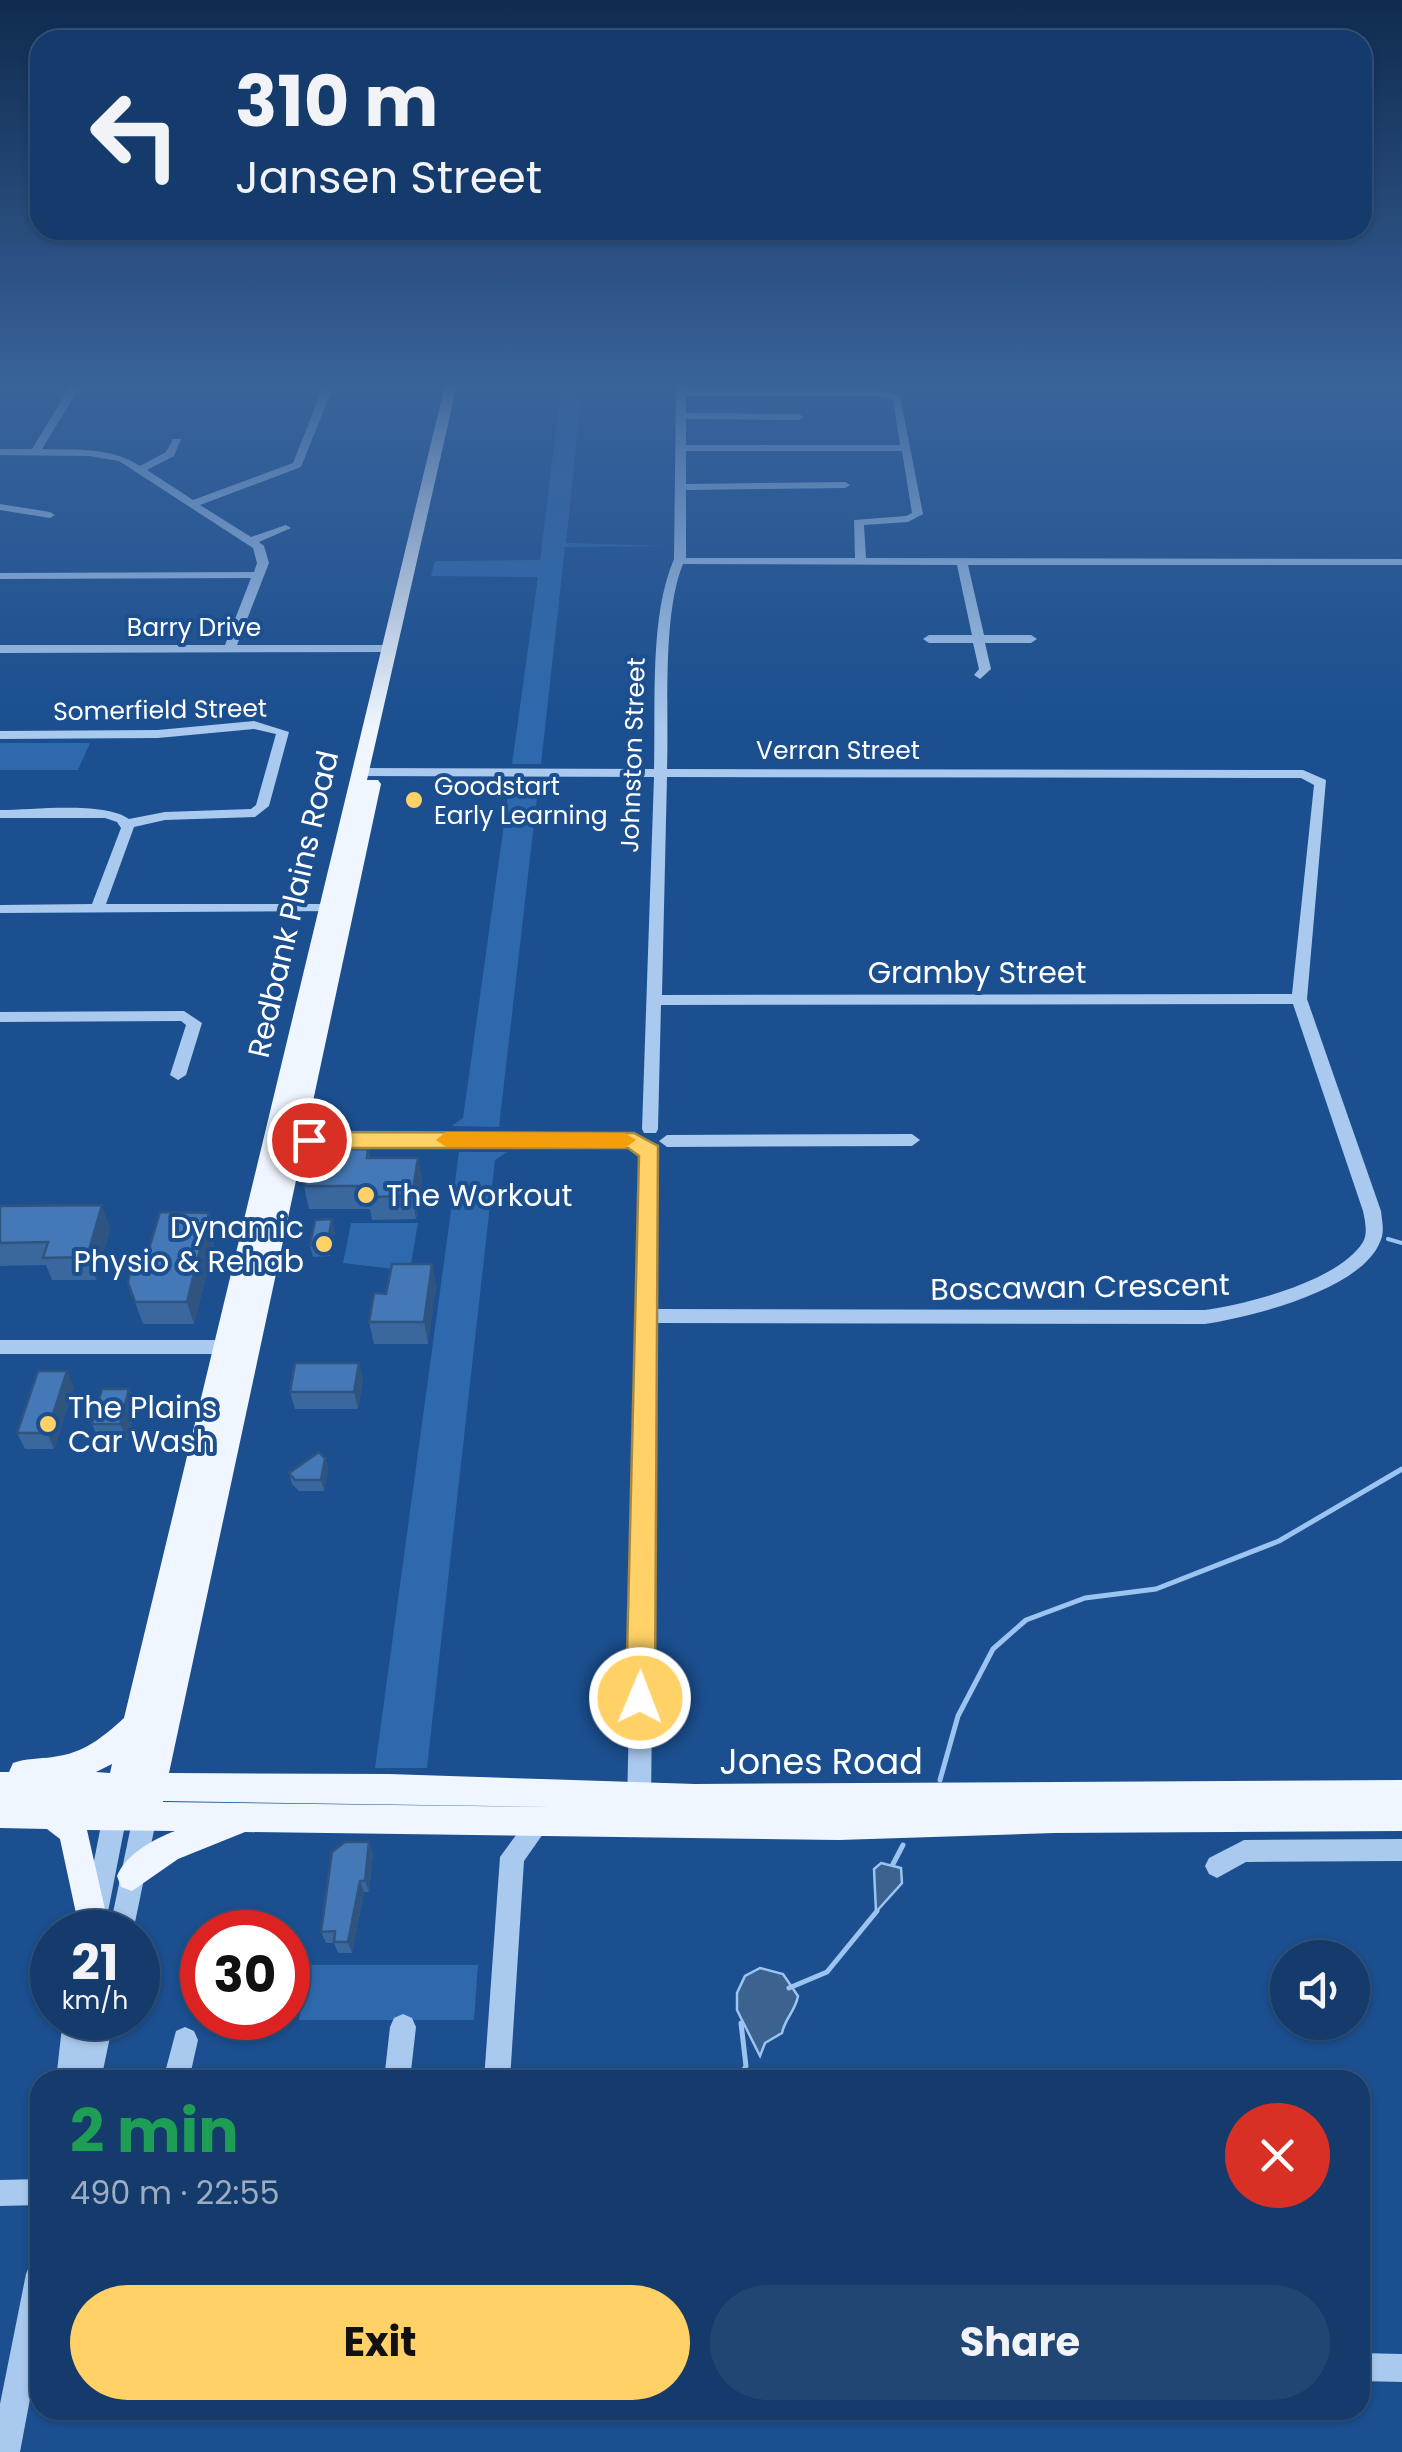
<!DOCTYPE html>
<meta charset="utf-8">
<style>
body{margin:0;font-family:Poppins,sans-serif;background:#214673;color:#f1f3f6;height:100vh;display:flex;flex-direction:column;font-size:38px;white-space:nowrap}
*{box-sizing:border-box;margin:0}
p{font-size:32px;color:#9dadc1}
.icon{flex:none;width:55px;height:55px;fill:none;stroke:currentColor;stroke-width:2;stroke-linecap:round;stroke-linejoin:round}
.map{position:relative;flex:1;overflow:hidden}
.panel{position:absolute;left:30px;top:2070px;width:1340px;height:350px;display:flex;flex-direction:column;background:#143b6b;border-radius:30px;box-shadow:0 2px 8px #0004,0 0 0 2px #33557e}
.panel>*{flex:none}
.banner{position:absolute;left:30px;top:30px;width:1342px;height:210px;border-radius:30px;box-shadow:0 2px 8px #0004,0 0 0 2px #33557e;background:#143b6b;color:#f1f3f6;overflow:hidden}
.buttons{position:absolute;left:1270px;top:1940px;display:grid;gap:20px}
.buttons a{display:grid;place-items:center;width:100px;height:100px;border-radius:50%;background:#143b6b;box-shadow:0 2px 8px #0004,0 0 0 2px #33557e;font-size:50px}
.speed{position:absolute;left:30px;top:1910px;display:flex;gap:20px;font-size:50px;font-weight:700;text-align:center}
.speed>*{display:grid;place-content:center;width:130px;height:130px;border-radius:50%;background:#143b6b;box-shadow:0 2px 8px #0004,0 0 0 2px #33557e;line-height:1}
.speed small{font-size:25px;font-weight:400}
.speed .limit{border:15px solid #d22;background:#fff;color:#111}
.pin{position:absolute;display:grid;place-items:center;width:85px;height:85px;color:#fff;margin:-42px;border:5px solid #fff;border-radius:50%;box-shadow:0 2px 10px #0007}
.me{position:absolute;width:110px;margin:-55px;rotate:1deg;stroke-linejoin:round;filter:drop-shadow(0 0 8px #0008)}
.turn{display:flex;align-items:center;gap:35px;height:210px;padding:0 40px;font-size:45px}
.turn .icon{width:130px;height:130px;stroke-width:2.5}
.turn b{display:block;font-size:70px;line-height:85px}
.round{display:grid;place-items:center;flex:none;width:105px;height:105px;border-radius:52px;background:#214673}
.headline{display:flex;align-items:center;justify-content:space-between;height:170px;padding:0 40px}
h1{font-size:60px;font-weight:700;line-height:75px;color:#1e9e55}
.primary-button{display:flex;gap:20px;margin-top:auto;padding:20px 40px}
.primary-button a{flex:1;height:115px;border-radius:60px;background:#ffd166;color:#111;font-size:40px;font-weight:700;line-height:115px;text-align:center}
.primary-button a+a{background:#214673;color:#f1f3f6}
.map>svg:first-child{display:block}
.green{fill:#2e69ad}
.water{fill:#3c6290;stroke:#9cc4f0;stroke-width:2.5}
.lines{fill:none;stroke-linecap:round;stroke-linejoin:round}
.stream-far1{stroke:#9cc4f0;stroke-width:4}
.stream{stroke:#9cc4f0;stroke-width:5}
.minor{fill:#a9c9ee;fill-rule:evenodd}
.major{fill:#f0f6ff;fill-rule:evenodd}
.wall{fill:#3a679d}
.shaded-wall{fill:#305480}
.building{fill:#4478b7;stroke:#305480;stroke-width:2.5}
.route{fill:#ffd166;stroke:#a68842;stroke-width:2.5}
.slow{fill:#f59e0b}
.poi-dot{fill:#ffd166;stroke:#1b4f8f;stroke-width:4}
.labels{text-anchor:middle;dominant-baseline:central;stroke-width:8;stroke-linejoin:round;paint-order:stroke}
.far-street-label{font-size:25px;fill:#fff;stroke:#1b4f8f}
.far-poi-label{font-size:25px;fill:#fff;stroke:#1b4f8f;text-anchor:start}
.street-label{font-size:30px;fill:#fff;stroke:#1b4f8f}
.poi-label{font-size:30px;fill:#fff;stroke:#1b4f8f;text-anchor:start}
.near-street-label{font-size:35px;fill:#fff;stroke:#1b4f8f}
</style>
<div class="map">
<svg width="1402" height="2452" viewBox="0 0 1402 2452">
<rect width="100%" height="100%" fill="#1b4f8f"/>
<path class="green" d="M560 398H581L566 543 667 546 565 547 541 764H512L538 577 431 576 435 561 540 560Z
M0 743H90L78 770H0Z
M539 780 499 1127 452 1126 463 1118 510 781Z
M459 1152H507L495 1160 427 1768H375Z
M351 1223H418L410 1271 343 1263Z
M308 1965H478L474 2020H299Z"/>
<path class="water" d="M881 1863 901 1868 902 1883 876 1912 874 1869Z
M760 1968 783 1974 798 1996C795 2012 785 2018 782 2033L765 2043 760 2056 737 2010V1993L745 1976Z"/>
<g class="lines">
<path class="stream-far1" d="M1388 1239 1402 1243"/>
<path class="stream" d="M940 1780 958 1716 993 1649 1026 1620 1085 1598 1156 1589 1279 1541 1402 1469
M893 1864 903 1845
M789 1988 827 1972 877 1911
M738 2080 746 2066 741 2023"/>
<path class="minor" d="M71 385H81L42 449C76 450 111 447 140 466L166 452 173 439H181L174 456 147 470 193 500 293 463 324 385H334L301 467 200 505 251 537 286 525 291 528 259 542 264 546 269 563 237 645H387L391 646V652L0 653V645H225L251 578 0 579V573L254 572 257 563 253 548 119 461 89 456 0 455V449H32Z
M676 385H686V390H879L900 396 923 514 908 522 864 525 866 558 1402 559V565H968L984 635H1031L1037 639 1031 643H985L991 669 980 679 974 675 979 669 973 643H929L923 639 929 635H972L957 565 683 564C662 615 669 711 667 769L1303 770 1326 780 1307 999 1381 1211C1382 1221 1385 1232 1380 1242 1361 1290 1251 1317 1205 1324L656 1323 651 1805 647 1813 639 1816 631 1813 627 1805 642 1151 644 1147H656L658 1151 656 1309 1205 1310C1247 1304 1339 1281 1363 1242 1368 1233 1365 1221 1363 1211L1293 1004 661 1005 658 1129 656 1133H644L642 1129 654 777 360 776 353 772 360 768 654 769C656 705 649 617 674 559ZM686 396H879L893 400 900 445H686V419L799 420 804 417 799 414 686 413ZM686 451H902L912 513 906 516 854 520 855 558H686V490L845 488 850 485 845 482 686 484ZM667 777 1301 778 1314 785 1292 994 662 995Z
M0 504 50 512 55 515 50 518 0 510Z
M254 721 289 732 269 806 255 817 165 820 134 827 106 904H339L346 908 344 911 0 913V905L92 904 121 828 117 822 105 818H0V810C33 810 104 801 129 819L165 812 251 809 256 805 276 734 254 729 158 738 0 739V731L158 730Z
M184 1011 202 1023 186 1075 178 1080 170 1075 186 1025 181 1021 0 1022V1012Z
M296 1134H634L642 1140 634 1146H296L288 1140Z
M912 1134 920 1140 912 1146 667 1147 659 1141 667 1135Z
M0 1340H235L242 1342 244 1347 242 1352 235 1354H0Z
M115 1804 123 1807 127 1815 104 1932H80L103 1815 107 1807Z
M145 1805 153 1808 157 1816 133 1932H109L133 1816 137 1808Z
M538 1813 546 1816 550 1824 524 1861 510 2080H484L500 1857 530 1816Z
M1402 1839V1861L1246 1862 1217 1878 1209 1874 1205 1866 1209 1858 1244 1840Z
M403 2014 412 2018 416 2027 410 2080H384L390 2027 394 2018Z
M63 2018H88V2026L90 2018H114L101 2080H56Z
M185 2027 194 2031 198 2040 189 2080H163L176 2031Z
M40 2179V2205L0 2206V2180Z
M40 2260V2346L20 2452H0V2404L26 2274 30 2264Z
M1360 2353 1402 2354V2382L1360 2381Z"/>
<path class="major" d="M445 385H457L367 780H378L381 784 169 1773 389 1774 695 1784 1402 1780V1831L1054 1833 839 1840 245 1832 178 1859 132 1891 121 1887 117 1876C126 1854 154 1839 175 1831L87 1830 109 1927 106 1932H80L60 1839 47 1829 0 1828V1772H9L13 1763C26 1758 39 1759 53 1757 84 1753 102 1738 124 1718ZM112 1764 110 1773 96 1772ZM163 1801 554 1807 163 1802Z"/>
</g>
<path class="wall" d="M368 1149 370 1158H418L422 1181 416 1219 372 1220 370 1209H309L304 1186Z
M0 1206 110 1228 96 1280H52L46 1265 0 1266Z
M209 1213 216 1235 194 1324H143L128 1283Z
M335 1231 330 1256 313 1257 310 1245Z
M432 1264 436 1287 428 1344H374L369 1322 386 1294Z
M363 1379 358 1409H295L290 1392Z
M74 1387 54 1449H25L17 1433Z
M129 1389 136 1405 127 1440 99 1441 92 1424Z
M325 1458 328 1469 324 1491H299L292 1484 289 1473Z
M373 1853 369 1892H364L352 1953H338L334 1943H326L321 1932Z"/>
<path class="shaded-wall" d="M418 1158 422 1181 416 1219 412 1196Z
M102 1205 110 1228 96 1280 87 1257Z
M209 1213 216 1235 194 1324 187 1302Z
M332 1219 335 1231 330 1256 327 1245Z
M432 1264 436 1287 428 1344 424 1322Z
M359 1363 363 1379 358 1409 354 1392Z
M67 1371 74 1387 54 1449 47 1433Z
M129 1389 136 1405 127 1440 120 1424Z
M325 1458 328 1469 324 1491 321 1480Z
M369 1842 373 1853 369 1892 365 1881Z
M360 1881 364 1892 352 1953 348 1942Z"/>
<path class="building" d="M368 1149 367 1158H418L412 1196 368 1197 370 1186H304L312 1150Z
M102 1205 87 1257 43 1258 48 1242 0 1243V1206Z
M160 1212 209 1213 187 1302H135L128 1283 130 1272H142Z
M332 1219 327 1245H310L315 1220Z
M392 1264H432L424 1322H369L374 1293 386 1294Z
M295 1363H359L354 1392H290Z
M38 1371H67L47 1433H17Z
M102 1389H129L120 1424H92Z
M319 1452 325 1458 321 1480H295L289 1473Z
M345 1842H369L365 1881H360L348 1942H334L335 1931 321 1932 332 1852Z"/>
<linearGradient id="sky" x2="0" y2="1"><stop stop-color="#0f2b4f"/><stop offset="0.53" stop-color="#39639b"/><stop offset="1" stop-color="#39639b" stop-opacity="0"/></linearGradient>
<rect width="1402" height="728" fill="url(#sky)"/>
<path class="route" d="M309 1132 634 1133 658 1146 655 1698 651 1707 640 1711 630 1707 626 1698 639 1156 628 1148H309L298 1140Z"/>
<path class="slow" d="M446 1132 625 1133 636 1140 625 1148 446 1147 436 1140Z"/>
<g class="poi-dot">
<circle cx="414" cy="800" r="10"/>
<circle cx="366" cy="1195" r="10"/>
<circle cx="324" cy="1244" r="10"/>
<circle cx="48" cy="1424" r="10"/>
</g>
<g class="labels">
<g class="far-street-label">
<text x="194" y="627">Barry Drive</text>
<text transform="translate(160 710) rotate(-1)">Somerfield Street</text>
<text x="838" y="750">Verran Street</text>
<text transform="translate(633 755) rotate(-88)">Johnston Street</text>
</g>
<g class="far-poi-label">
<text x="434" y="786">Goodstart<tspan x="434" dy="29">Early Learning</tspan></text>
</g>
<g class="street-label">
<text transform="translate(293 904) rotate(-77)">Redbank Plains Road</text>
<text x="977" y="972">Gramby Street</text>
<text transform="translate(1080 1287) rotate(-1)">Boscawan Crescent</text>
</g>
<g class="poi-label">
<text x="386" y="1195">The Workout</text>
<text x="304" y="1227" text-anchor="end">Dynamic<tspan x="304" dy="34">Physio &amp; Rehab</tspan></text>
<text x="68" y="1407">The Plains<tspan x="68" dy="34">Car Wash</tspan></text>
</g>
<g class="near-street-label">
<text x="821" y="1761">Jones Road</text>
</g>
</g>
</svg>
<div class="buttons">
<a><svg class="icon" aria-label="sound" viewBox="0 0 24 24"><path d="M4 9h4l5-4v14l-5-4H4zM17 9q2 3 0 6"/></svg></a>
</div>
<div class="speed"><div>21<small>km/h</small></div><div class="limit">30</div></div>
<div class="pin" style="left:309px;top:1140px;background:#d93025"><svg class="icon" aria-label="arrive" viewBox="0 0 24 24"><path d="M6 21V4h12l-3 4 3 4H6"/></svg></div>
<svg class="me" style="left:640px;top:1698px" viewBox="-20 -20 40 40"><circle r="17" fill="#ffd166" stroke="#fff" stroke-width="3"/><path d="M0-11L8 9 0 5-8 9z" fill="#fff"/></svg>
<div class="banner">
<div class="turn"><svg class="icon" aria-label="left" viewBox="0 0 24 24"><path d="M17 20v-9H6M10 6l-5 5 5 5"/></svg><div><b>310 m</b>Jansen Street</div></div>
</div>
<section class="panel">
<div class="headline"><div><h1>2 min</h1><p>490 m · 22:55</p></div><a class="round" style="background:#d93025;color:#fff"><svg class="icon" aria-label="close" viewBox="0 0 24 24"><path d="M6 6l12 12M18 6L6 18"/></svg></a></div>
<div class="primary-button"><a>Exit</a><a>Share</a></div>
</section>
</div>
